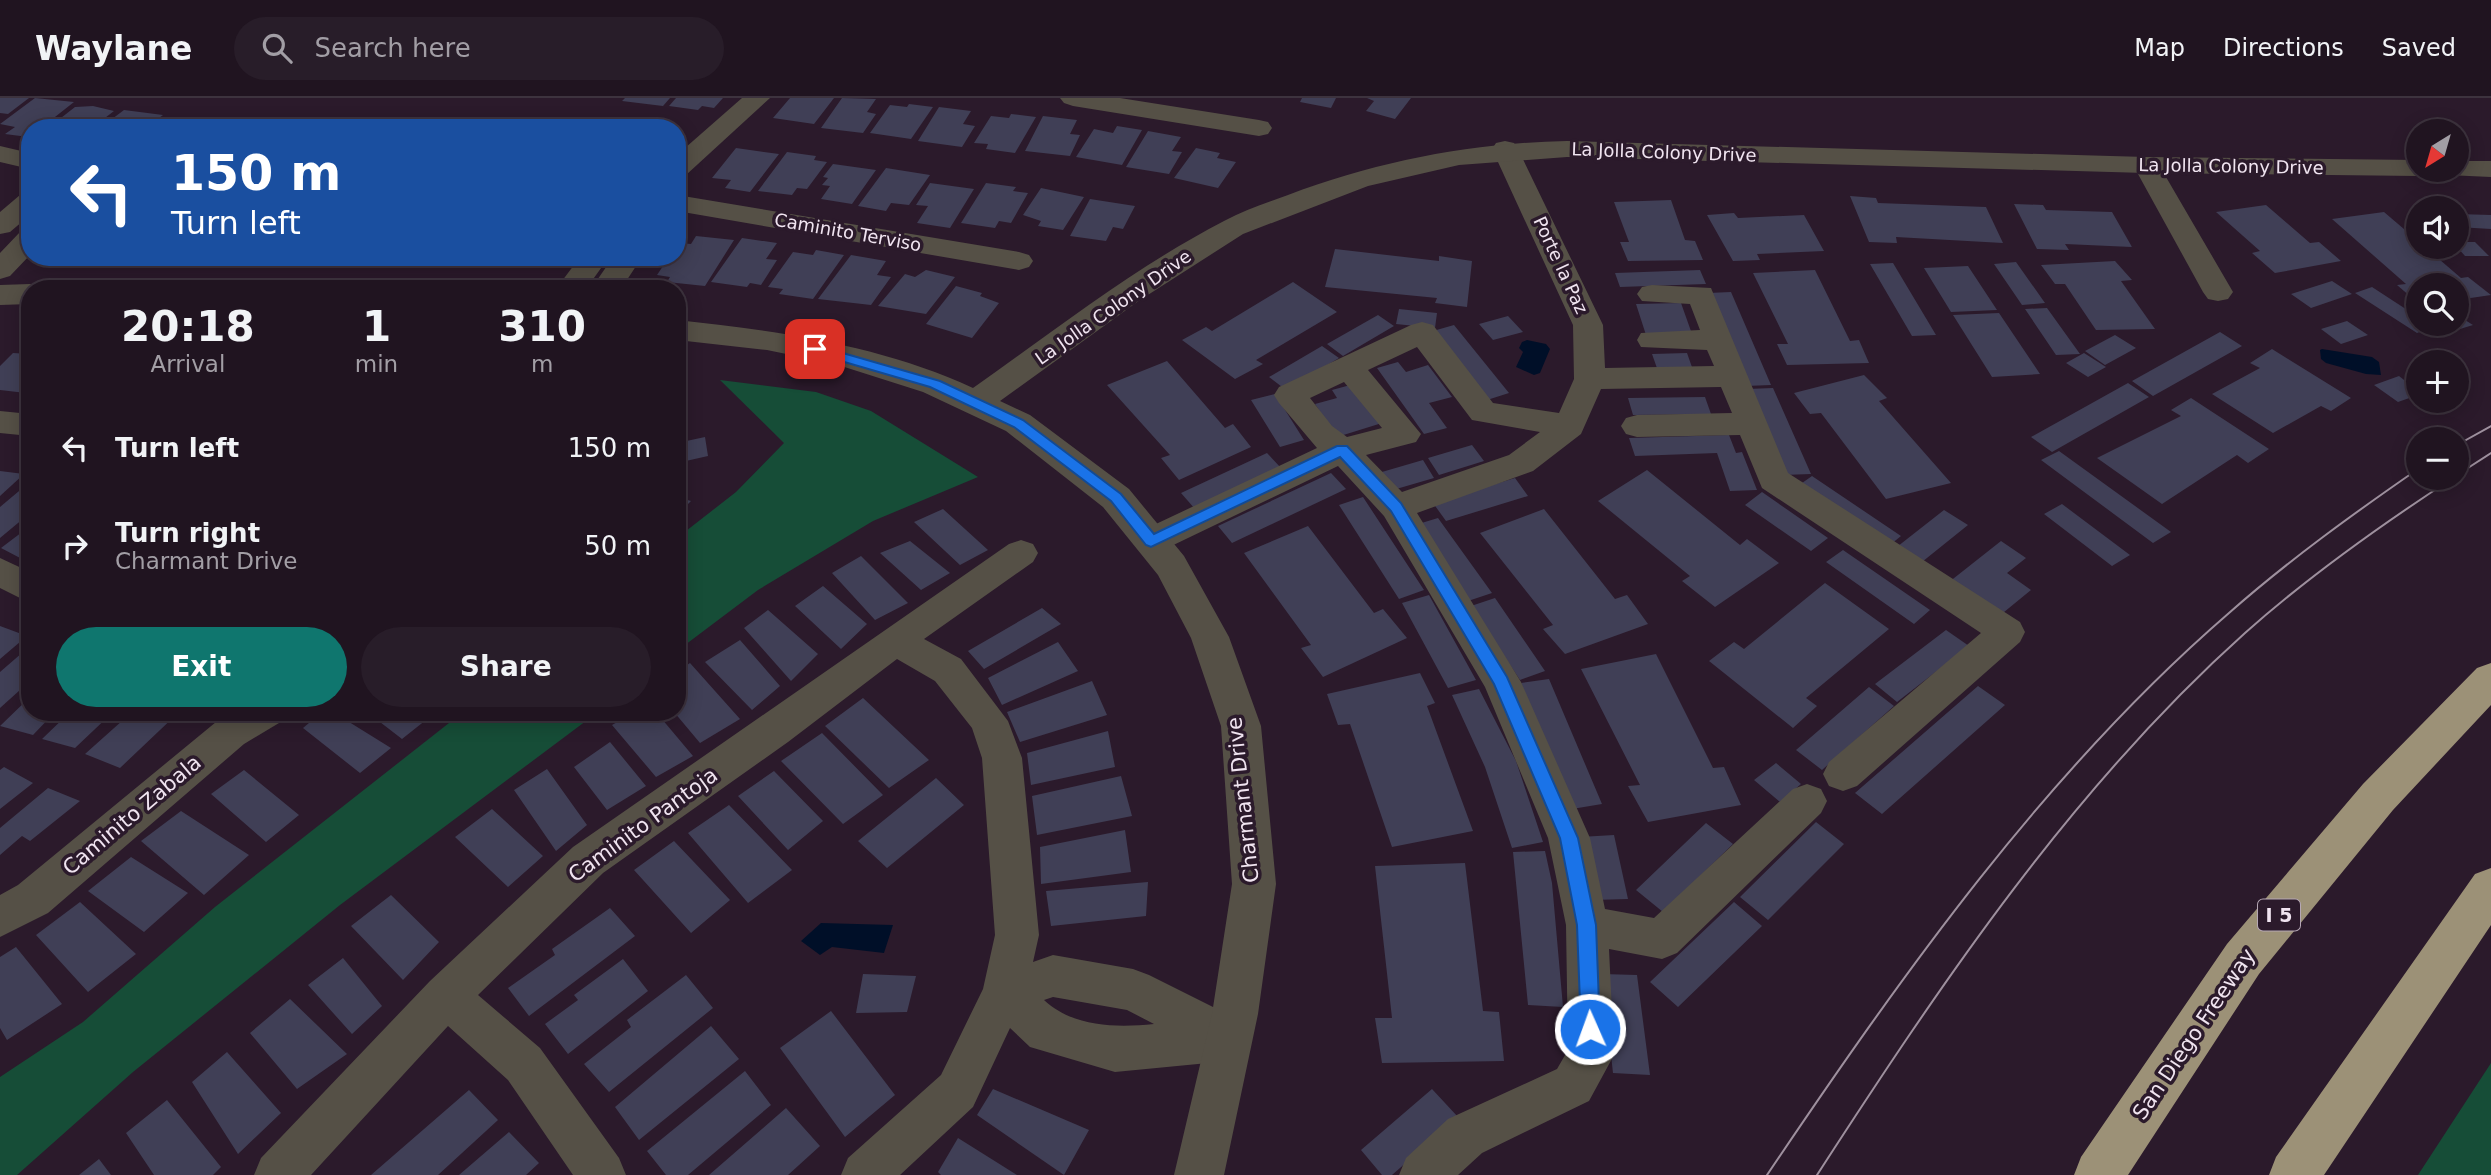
<!DOCTYPE html>
<meta charset="utf-8">
<style>
body{margin:0;font-family:"DejaVu Sans",sans-serif;background:#281d29;color:#f1f3f6;height:100vh;display:flex;flex-direction:column;font-size:26px;white-space:nowrap}
*{box-sizing:border-box;margin:0}
p{font-size:23px;color:#a29ea5}
.icon{flex:none;width:38px;height:38px;fill:none;stroke:currentColor;stroke-width:2;stroke-linecap:round;stroke-linejoin:round}
.map{position:relative;flex:1;overflow:hidden}
.details{position:absolute;left:21px;top:182px;width:665px;height:441px;display:flex;flex-direction:column;background:#201420;border-radius:28px;box-shadow:0 4px 18px #0003,0 0 0 2px #3d333e}
.details>*{flex:none}
.hud{position:absolute;left:21px;top:21px;width:665px;height:147px;border-radius:28px;box-shadow:0 4px 18px #0003,0 0 0 2px #3d333e;background:#1a4fa0;color:#fff;overflow:hidden}
.needle{width:46px;rotate:217deg}
.fabs{position:absolute;left:2406px;top:21px;display:grid;gap:14px}
.fabs a{display:grid;place-items:center;width:63px;height:63px;border-radius:50%;background:#201420;box-shadow:0 4px 18px #0003,0 0 0 2px #3d333e;font-size:35px}
.pin{position:absolute;display:grid;place-items:center;width:60px;height:60px;color:#fff;margin:-30px;border-radius:14px;box-shadow:0 4px 10px #0006}
.me{position:absolute;width:77px;margin:-38px;rotate:358deg;stroke-linejoin:round;filter:drop-shadow(0 0 5px #0008)}
.turn{display:flex;align-items:center;gap:24px;height:147px;padding:0 35px;font-size:32px}
.turn .icon{width:91px;height:91px;stroke-width:2.5}
.turn b{display:block;font-size:49px;line-height:60px}
.eta{display:flex;justify-content:space-evenly;align-items:center;height:119px;text-align:center}
.eta b{font-size:42px;font-weight:800;line-height:49px}
.primary-button{display:flex;gap:14px;margin-top:auto;padding:14px 35px}
.primary-button a{flex:1;height:80px;border-radius:42px;background:#0f766e;color:#fff;font-size:28px;font-weight:800;line-height:80px;text-align:center}
.primary-button a+a{background:#281d29;color:#f1f3f6}
ul{padding:0;list-style:none}
li{display:flex;align-items:center;gap:21px;height:98px;padding:0 35px}
li div{flex:1}
li b{display:block;font-size:26px}
li em{font-style:normal}
header{display:flex;align-items:center;gap:42px;box-sizing:border-box;height:98px;padding:0 35px;background:#201420;border-bottom:2px solid #3d333e}
header strong{font-size:33px}
nav{display:flex;gap:38px;margin-inline-start:auto;font-size:24px}
.search{width:490px;height:63px;background:#281d29;display:flex;align-items:center;gap:18px;box-sizing:border-box;padding:0 24px;border-radius:38px;color:#a29ea5;font-size:26px}
.map>svg:first-child{display:block}
.green{fill:#164d37}
.water{fill:#000f28}
.building{fill:#403f56}
.lines{fill:none;stroke-linecap:round;stroke-linejoin:round}
.minor{fill:#555046;fill-rule:evenodd}
.tertiary{fill:#555046;fill-rule:evenodd}
.motorway{fill:#9c9177;fill-rule:evenodd}
.tram{stroke:#9e909e;stroke-width:2}
.route{fill:#1a73e8;stroke:#114b97;stroke-width:2}
.labels{text-anchor:middle;dominant-baseline:central;stroke-width:7;stroke-linejoin:round;paint-order:stroke}
.far-street-label{font-size:18px;fill:#f0e4f0;stroke:#2b1a2b}
.shield{fill:#2b1a2b;stroke:#b5a7b5;stroke-width:2}
.shield-label{font-size:19px;font-weight:bold;fill:#f0e4f0}
.street-label{font-size:21px;fill:#f0e4f0;stroke:#2b1a2b}
</style>
<header>
<strong>Waylane</strong>
<div class="search"><svg class="icon" aria-label="search" viewBox="0 0 24 24"><circle cx="10" cy="10" r="6"/><path d="M15 15l6 6"/></svg>Search here</div>
<nav><a>Map</a><a>Directions</a><a>Saved</a></nav>
</header>
<div class="map">
<svg width="2491" height="1077" viewBox="0 0 2491 1077">
<rect width="100%" height="100%" fill="#2b1a2b"/>
<path class="green" d="M720 282 816 294 871 313 978 379 873 423 758 492 677 553V440L736 394 784 345Z
M463 614H598L340 807 133 974 17 1077H0V979L83 924 215 809Z
M2491 965V1077H2418Z"/>
<path class="water" d="M1527 242 1546 246 1550 251 1540 275 1534 277 1516 269 1523 254 1519 250 1522 244Z
M2322 251 2372 259 2379 264 2381 277 2366 276 2326 265 2321 261 2320 252Z
M821 825 893 827 884 855 832 849 820 857 801 843Z"/>
<path class="building" d="M0 0H29L8 16 0 15Z
M35 0 74 4 41 30H30L28 39 5 36 15 29 0 26Z
M625 0H670L663 8 622 3Z
M676 0H723L714 10 702 8 698 12 669 8Z
M790 0H834L814 26 773 20Z
M842 0 876 1 867 14 876 16 863 35 821 30Z
M1302 0H1336L1331 10 1300 4Z
M1367 0H1411L1395 21 1366 13 1374 3Z
M909 6 933 9 911 41 870 35 890 7 907 9Z
M93 8 114 13 92 30H48L75 9Z
M939 9 971 13 963 26 975 28 962 49 918 43Z
M124 12 163 17 146 30H100Z
M1011 16 1036 19 1015 55 986 51 988 46 974 45 991 18 1009 20Z
M1043 18 1077 22 1070 36 1080 37 1070 58 1025 53Z
M165 19 206 24 200 30H152Z
M1117 28 1142 32 1122 67 1076 59 1094 31 1113 35Z
M1148 33 1181 39 1172 53 1182 54 1169 76 1126 69Z
M736 50 779 56 750 94 725 90 731 82 712 80Z
M1196 50 1220 55 1217 60 1236 64 1218 90 1174 80Z
M787 54 816 58 814 62 827 64 807 91 797 90 792 97 758 93Z
M833 66 876 72 852 106 821 101 830 88 822 87 828 80 823 79Z
M886 70 930 77 909 107 891 105 886 113 858 108Z
M930 85 974 91 950 130 917 125 928 108 916 107Z
M986 85 1016 89 1013 93 1028 95 1011 125 999 123 995 130 961 125Z
M1041 90 1084 99 1063 132 1038 128 1041 123 1023 117Z
M1850 98 1876 100 1878 105 1986 109 2003 145 1896 139 1897 145 1869 144Z
M1090 101 1135 108 1123 131 1113 129 1106 143 1070 138Z
M1671 102 1685 142 1695 143 1703 162 1628 163 1620 144H1629L1614 104Z
M2014 106 2043 107 2046 112 2112 114 2132 149 2065 146 2069 152 2037 151Z
M2266 107 2310 145 2319 144 2341 163 2275 175 2252 155 2260 153 2216 114Z
M2384 114 2418 143V149H2425L2461 180 2468 179 2491 197 2457 202V187H2418V205L2397 187 2406 186 2332 121Z
M1734 115 1738 120 1804 117 1824 153 1757 156 1760 162 1733 163 1707 117Z
M2457 116 2491 117V131L2457 129Z
M696 138 734 142 705 188 667 184 670 179 657 177 669 159H677L679 145 691 146Z
M742 140 777 145 766 161 777 162 761 187 750 185 747 189 711 184Z
M2457 144H2475L2489 158H2465L2457 149Z
M1335 151 1439 163V158L1472 163 1467 209 1435 205 1437 200 1325 189Z
M816 152 844 157 813 201 779 196 783 191 768 189 793 154 813 157Z
M851 157 886 163 877 177 891 179 871 207 818 201Z
M505 159H561L556 166Z
M2115 163 2132 182 2121 183 2155 231 2096 232 2065 186H2055L2041 167Z
M2016 164 2045 205 2022 207 1994 166Z
M1893 165 1936 237 1912 238 1870 166Z
M1968 168 1997 212 1951 214 1924 170Z
M926 172 955 179 926 216 878 208 905 176 915 179Z
M1700 172 1706 186 1620 189 1615 175Z
M1815 172 1850 243 1859 242 1869 265 1787 267 1777 246H1788L1753 175Z
M2332 183 2352 196 2311 210 2291 196Z
M1293 184 1337 214 1256 262 1263 266 1235 281 1182 242 1206 229 1212 233Z
M956 188 982 195 980 198 999 205 972 240 926 226Z
M2372 189 2418 219V226L2434 228 2417 235 2355 195Z
M1731 194 1771 287 1746 288 1708 195Z
M1681 205 1692 236 1646 237 1636 206Z
M2047 210 2080 256 2056 257 2025 211Z
M1399 211 1437 215 1435 230 1396 226Z
M1999 215 2040 276 1992 279 1953 217Z
M1378 217 1394 228 1343 258 1327 246Z
M2457 217 2473 227 2447 235 2433 226H2457Z
M1508 218 1523 234 1493 242 1479 226Z
M2347 223 2368 237 2341 246 2321 231Z
M1454 227 1509 295 1487 302 1433 233Z
M2220 234 2242 248 2153 298 2132 283Z
M2115 237 2136 250 2105 267 2085 253Z
M1322 248 1339 260 1286 292 1269 279Z
M2272 251 2351 300 2331 313 2321 308 2273 335 2212 296 2260 270 2250 265Z
M13 255 30 256V292L26 295 0 292V268Z
M1687 255 1693 272 1658 273 1652 256Z
M2084 255 2106 269 2088 279 2066 265Z
M1167 263 1225 330 1233 326 1251 349 1179 382 1161 360 1170 357 1107 287Z
M1398 264 1406 274 1428 267 1452 299 1429 305 1447 330 1424 336 1377 270Z
M1864 277 1887 300 1879 303 1951 385 1886 401 1821 315 1810 316 1794 295Z
M2399 278 2418 293V297L2398 304 2374 287Z
M2128 285 2149 299 2052 354 2031 339Z
M1354 286 1382 325 1337 339 1315 306 1337 300 1332 292Z
M1773 290 1811 376 1783 377 1747 291Z
M1275 296 1304 342 1280 349 1251 302Z
M1705 299 1711 316 1633 317 1628 300Z
M2191 300 2269 351 2248 365 2237 357 2162 406 2097 360 2181 318 2171 312Z
M1729 337 1736 355 1742 354 1757 392 1730 393 1717 355 1635 358 1629 340Z
M705 339 708 358 677 365V345Z
M1472 347 1484 363 1439 377 1428 360Z
M2059 353 2171 434 2153 445 2041 362Z
M1267 355 1281 370 1195 411 1181 395Z
M1423 362 1434 380 1386 394 1375 376Z
M1647 372 1740 447 1747 441 1779 465 1715 509 1682 483 1690 478 1598 403Z
M0 373 24 376 0 398Z
M1331 375 1346 391 1232 445 1218 428Z
M1812 378 1901 438 1885 451 1795 390Z
M1515 380 1528 398 1446 423 1433 405Z
M25 388 30 389V415L0 440V409Z
M1762 394 1828 440 1811 453 1745 407Z
M677 399 691 403 677 417Z
M1363 399 1424 492 1399 501 1339 407Z
M2062 406 2130 457 2112 468 2044 416Z
M943 411 988 452 960 467 914 424Z
M1544 411 1615 501 1627 497 1648 526 1565 556 1543 531 1553 527 1480 435Z
M1944 412 1968 427 1917 468 1893 452Z
M1438 420 1492 495 1468 503 1415 427Z
M30 428V456L22 461 1 450Z
M1308 428 1374 515 1383 511 1407 540 1323 579 1301 550 1311 547 1244 455Z
M910 443 950 475 921 492 880 455Z
M2001 443 2026 460 2007 475 2031 492 1998 519 1944 488Z
M1843 452 1930 512 1914 526 1826 464Z
M861 458 908 505 875 522 832 475Z
M1825 485 1889 531 1806 600 1817 608 1793 630 1709 563 1734 544 1744 551Z
M823 488 867 526 841 551 795 508Z
M1429 497 1476 582 1448 590 1402 505Z
M1495 500 1545 573 1520 582 1471 508Z
M1042 510 1061 526 984 571 968 553Z
M768 512 818 556 791 583 744 530Z
M0 528 27 538 0 561Z
M1946 532 1969 548 1897 604 1875 586Z
M740 542 780 588 752 612 705 564Z
M1058 544 1078 573 1002 607 988 580Z
M30 548V583L0 610V574Z
M1656 556 1713 670 1724 669 1741 707 1648 724 1628 688 1640 687 1581 571Z
M690 565 740 621 700 645 674 614H677V574Z
M1420 575 1435 605 1427 608 1473 733 1392 749 1350 626 1338 627 1327 596Z
M1549 581 1602 706 1572 711 1521 585Z
M1092 583 1107 617 1020 644 1007 614Z
M1978 588 2005 607 1882 716 1855 695Z
M1869 589 1894 608 1822 672 1796 652Z
M1479 591 1516 663 1543 744 1512 750 1485 669 1452 597Z
M30 599V614H55L33 637 0 628Z
M863 600 929 662 889 690 825 628Z
M70 614H113L75 650 42 641Z
M132 614H179L120 670 85 656Z
M322 614H333L391 650 360 675 303 630Z
M367 614H436L402 641Z
M635 614H656L693 658 656 679 612 627Z
M1108 633 1115 669 1031 687 1027 655Z
M822 635 883 697 843 726 781 663Z
M610 644 646 688 607 712 574 669Z
M1776 665 1801 686 1780 704 1754 682Z
M4 669 33 685 0 711V672Z
M547 671 587 727 556 753 514 692Z
M244 672 299 717 266 744 211 696Z
M774 673 823 723 788 752 738 698Z
M1121 678 1132 718 1037 737 1032 698Z
M936 680 964 707 887 770 858 743Z
M48 690 80 703 30 743 22 738 0 757V730Z
M729 707 792 772 748 805 688 735Z
M492 711 543 758 508 789 455 739Z
M181 713 249 757 204 797 141 743Z
M1816 724 1844 746 1768 822 1740 799Z
M1706 725 1733 746 1663 814 1636 792Z
M1125 732 1131 774 1041 786 1040 749Z
M1614 737 1628 801 1593 802 1580 739Z
M674 743 730 802 691 835 634 772Z
M1545 753 1552 785 1563 909 1528 907 1513 754Z
M131 759 188 795 144 834 88 793Z
M1465 765 1483 913 1499 914 1504 963 1382 965 1375 920H1392L1375 768Z
M1148 784 1146 818 1051 828 1046 793Z
M391 797 439 844 403 882 351 828Z
M80 804 136 856 88 894 36 837Z
M1734 804 1762 828 1678 909 1650 884Z
M610 810 635 838 529 918 508 890 555 857 552 851Z
M16 849 62 906 7 942 0 930V859Z
M343 860 382 908 352 936 308 887Z
M623 861 648 893 568 956 545 926 578 902 574 897Z
M863 876 916 878 907 914 856 915Z
M1602 876 1637 877 1650 977 1613 975Z
M686 877 713 910 609 994 584 966 631 929 627 922Z
M290 901 347 956 297 991 250 935Z
M831 913 895 997 845 1039 780 950Z
M711 928 739 961 639 1042 615 1009Z
M227 954 281 1015 238 1056 192 984Z
M745 973 771 1007 688 1077H666L647 1053Z
M993 991 1089 1032 1064 1077 977 1017Z
M1432 991 1458 1019 1392 1077H1382L1361 1052Z
M469 992 498 1022 438 1077H371Z
M167 1002 221 1069 213 1077H154L126 1035Z
M786 1010 820 1048 788 1077H709Z
M509 1034 539 1065 526 1077H459Z
M958 1040 1017 1077H941L938 1074Z
M99 1061 111 1077H79Z"/>
<g class="lines">
<path class="minor" d="M742 0H770L686 77 677 79V57Z
M1060 0H1120L1259 22 1268 24 1272 30 1268 36 1259 38 1073 8 1064 5Z
M1505 43 1514 45 1518 51 1603 227 1605 270 1714 268 1707 252 1641 249 1637 242 1641 235 1700 232 1690 206 1642 203 1637 196 1642 189 1652 187 1711 190 1788 375 2020 524 2025 534 2020 544 1857 688 1843 693 1829 688 1823 676 1829 664 1981 535 1762 390 1740 337 1637 339 1626 336 1621 328 1626 320 1637 317 1732 315 1721 289 1601 291 1581 336 1533 373 1417 415 1521 584 1590 740 1605 811 1654 820 1793 691 1807 686 1821 691 1827 703 1821 715 1677 855 1662 861 1609 851 1614 957 1589 1003 1482 1055 1458 1077H1399L1406 1060 1448 1021 1557 971 1568 952 1566 827 1548 740 1485 589 1384 418 1338 368 1163 452 1151 456 1139 452 1134 443 1139 434 1317 350 1279 305 1274 297 1279 289 1411 227 1422 224 1433 227 1493 305 1559 315 1574 281 1573 227 1492 51 1496 45ZM1417 249 1472 322 1540 334 1509 357 1402 394 1366 357 1416 344 1421 336 1368 272ZM1344 284 1382 330 1347 339 1332 328 1310 300Z
M0 48 30 55V71L0 64Z
M2146 59 2155 61 2159 67 2233 194 2228 201 2218 203 2208 201 2203 194 2133 67 2137 61Z
M30 95V117L10 134 0 136V114L20 97Z
M677 97 1019 154 1029 157 1033 163 1029 169 1019 172 677 113Z
M30 131V157L10 178 0 181V155L20 134Z
M580 159H609L586 191H556Z
M613 159H642L621 191H591Z
M0 313 30 316V338L0 335Z
M1021 442 1033 446 1038 455 1033 464 924 541 961 561 1008 623 1022 660 1039 837 1033 864 1053 857 1133 871 1149 877 1245 925 1252 941 1245 957 1229 963 1115 974 1030 949 1010 930 973 1009 900 1077H841L848 1060 941 977 983 891 995 837 982 660 972 630 935 583 897 561 788 644 603 775 478 897 540 950 619 1060 626 1077H573L508 982 448 928 311 1077H254L261 1060 430 883 573 749 1009 446ZM1053 899 1127 912 1154 926C1116 930 1073 929 1044 902Z
M0 460 30 474V505L0 490Z
M232 614H284L279 625 244 646 48 815 0 839V797L18 787 216 624Z"/>
<path class="tertiary" d="M1567 43 2146 59 2418 62V72H2431L2418 78 2146 75 1567 59 1459 67 1368 88 1243 136 1140 202 1000 303 1030 317 1129 391 1184 458 1229 539 1261 628 1276 786 1258 916 1224 1077H1174L1212 916 1232 786 1221 628 1191 540 1158 477 1103 409 1006 333 923 294 835 266 767 252 677 242V222C778 233 880 247 973 290 1054 233 1135 169 1224 123 1244 112 1266 105 1288 97 1379 63 1470 45 1567 43Z
M2457 63H2491V79L2447 77 2443 72H2457Z
M30 186 42 191H30V206L0 207V187Z"/>
<path class="motorway" d="M2491 565V607L2393 712 2259 876 2128 1077H2074L2081 1059 2227 846 2363 686 2477 570Z
M2491 770V827L2324 1077H2269L2276 1059 2475 776Z"/>
<path class="tram" d="M2457 347 2491 328
M2457 377 2491 355
M1767 1077C1902 877 2045 674 2229 515 2289 462 2353 416 2418 371
M1817 1077C1942 884 2073 689 2245 535 2310 477 2381 427 2453 380"/>
</g>
<path class="route" d="M815 247 940 283 1023 322 1121 396 1154 436 1337 348H1347L1401 405 1507 579 1578 740 1596 827 1600 931 1597 938 1590 941 1583 938 1581 931 1577 827 1560 740 1494 586 1391 413 1340 359 1151 449 1146 447 1111 403 1014 329 930 289 810 254V248Z"/>
<g class="labels">
<g class="far-street-label">
<text transform="translate(1664 54) rotate(2)">La Jolla Colony Drive</text>
<text transform="translate(2231 68) rotate(1)">La Jolla Colony Drive</text>
<text transform="translate(848 134) rotate(10)">Caminito Terviso</text>
<text transform="translate(1561 167) rotate(65)">Porte la Paz</text>
<text transform="translate(1113 209) rotate(-35)">La Jolla Colony Drive</text>
</g>
<rect class="shield" x="2258" y="801.5" width="42" height="31" rx="5"/>
<g class="shield-label">
<text x="2279" y="817">I 5</text>
</g>
<g class="street-label">
<text transform="translate(1243 702) rotate(-96)">Charmant Drive</text>
<text transform="translate(132 717) rotate(-40)">Caminito Zabala</text>
<text transform="translate(643 727) rotate(-36)">Caminito Pantoja</text>
<text transform="translate(2194 936) rotate(-56)">San Diego Freeway</text>
</g>
</g>
</svg>
<div class="fabs">
<a><svg class="needle" viewBox="-14 -14 28 28"><path d="M0-13l5 13h-10z" fill="#e53935"/><path d="M0 13l5-13h-10z" fill="#a29ea5"/></svg></a>
<a><svg class="icon" aria-label="sound" viewBox="0 0 24 24"><path d="M4 9h4l5-4v14l-5-4H4zM17 9q2 3 0 6"/></svg></a>
<a><svg class="icon" aria-label="search" viewBox="0 0 24 24"><circle cx="10" cy="10" r="6"/><path d="M15 15l6 6"/></svg></a>
<a>+</a>
<a>−</a>
</div>
<div class="pin" style="left:815px;top:251px;background:#d93025"><svg class="icon" aria-label="arrive" viewBox="0 0 24 24"><path d="M6 21V4h12l-3 4 3 4H6"/></svg></div>
<svg class="me" style="left:1590px;top:931px" viewBox="-20 -20 40 40"><circle r="17" fill="#1a73e8" stroke="#fff" stroke-width="3"/><path d="M0-11L8 9 0 5-8 9z" fill="#fff"/></svg>
<div class="hud">
<div class="turn"><svg class="icon" aria-label="left" viewBox="0 0 24 24"><path d="M17 20v-9H6M10 6l-5 5 5 5"/></svg><div><b>150 m</b>Turn left</div></div>
</div>
<section class="details">
<div class="eta">
<div><b>20:18</b><p>Arrival</p></div>
<div><b>1</b><p>min</p></div>
<div><b>310</b><p>m</p></div>
</div>
<ul>
<li><svg class="icon" aria-label="left" viewBox="0 0 24 24"><path d="M17 20v-9H6M10 6l-5 5 5 5"/></svg><div><b>Turn left</b></div><em>150 m</em></li>
<li><svg class="icon" aria-label="right" viewBox="0 0 24 24"><path d="M7 20v-9h11M14 6l5 5-5 5"/></svg><div><b>Turn right</b><p>Charmant Drive</p></div><em>50 m</em></li>
</ul>
<div class="primary-button"><a>Exit</a><a>Share</a></div>
</section>
</div>
